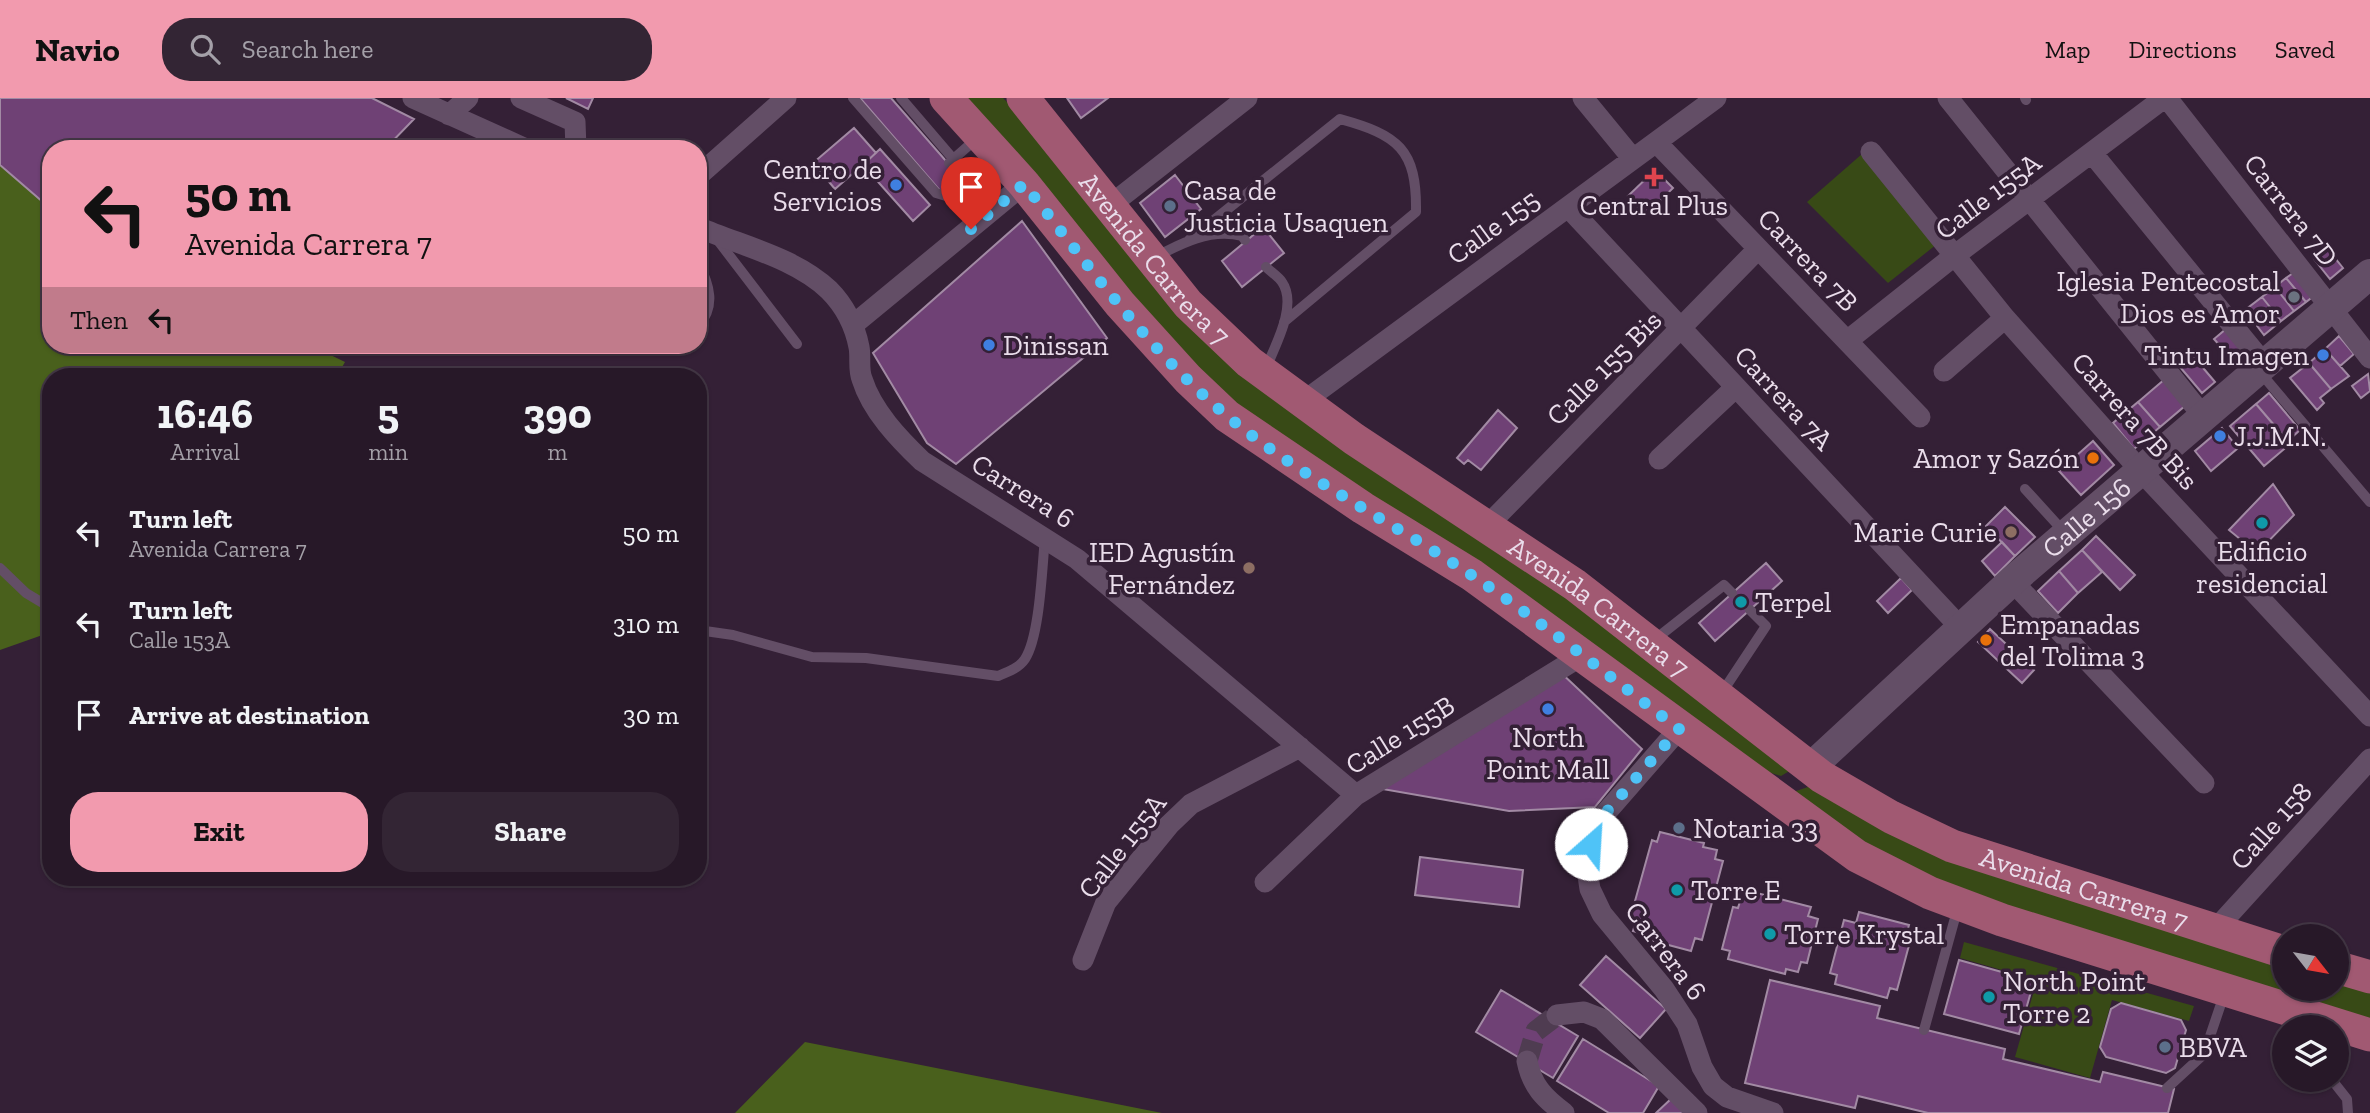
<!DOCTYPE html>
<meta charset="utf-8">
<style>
body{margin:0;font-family:"Zilla Slab",serif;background:#332534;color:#f1f3f6;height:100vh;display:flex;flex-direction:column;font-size:26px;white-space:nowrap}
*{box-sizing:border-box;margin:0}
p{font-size:23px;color:#a4a0a8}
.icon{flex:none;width:38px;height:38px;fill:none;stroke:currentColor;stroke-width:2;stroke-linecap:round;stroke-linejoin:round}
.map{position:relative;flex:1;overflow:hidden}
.details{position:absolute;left:42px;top:270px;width:665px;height:518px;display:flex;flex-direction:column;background:#271828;border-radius:28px;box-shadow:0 2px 5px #0004,0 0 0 2px #433745}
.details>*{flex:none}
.hud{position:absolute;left:42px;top:42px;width:665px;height:214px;border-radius:28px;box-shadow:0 2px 5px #0004,0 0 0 2px #433745;background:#f29aae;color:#111;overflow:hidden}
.needle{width:46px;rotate:121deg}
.tools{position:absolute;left:2272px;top:826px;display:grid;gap:14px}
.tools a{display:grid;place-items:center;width:77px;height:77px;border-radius:50%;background:#271828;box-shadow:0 2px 5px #0004,0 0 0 2px #433745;font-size:35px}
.pin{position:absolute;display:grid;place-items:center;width:60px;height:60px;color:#fff;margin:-72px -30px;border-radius:50% 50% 50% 0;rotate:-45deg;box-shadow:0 0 7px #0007}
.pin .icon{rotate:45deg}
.me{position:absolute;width:77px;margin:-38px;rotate:26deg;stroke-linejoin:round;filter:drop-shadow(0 0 5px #0008)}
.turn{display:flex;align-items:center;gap:24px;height:147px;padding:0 28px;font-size:32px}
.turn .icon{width:91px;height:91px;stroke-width:2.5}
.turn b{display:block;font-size:49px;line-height:60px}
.then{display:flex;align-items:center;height:66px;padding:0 28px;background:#0003;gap:14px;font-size:26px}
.eta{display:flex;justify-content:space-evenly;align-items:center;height:119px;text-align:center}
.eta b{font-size:42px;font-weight:700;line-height:49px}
.cta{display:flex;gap:14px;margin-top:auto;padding:14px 28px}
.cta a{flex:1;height:80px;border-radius:28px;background:#f29aae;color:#111;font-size:28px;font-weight:700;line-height:80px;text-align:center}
.cta a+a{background:#332534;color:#f1f3f6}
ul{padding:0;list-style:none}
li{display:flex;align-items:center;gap:21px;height:91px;padding:0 28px}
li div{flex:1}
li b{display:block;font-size:26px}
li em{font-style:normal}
header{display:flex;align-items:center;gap:42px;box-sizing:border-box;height:98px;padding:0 35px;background:#f29aae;color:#111}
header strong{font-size:33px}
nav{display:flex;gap:38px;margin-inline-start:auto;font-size:24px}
.search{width:490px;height:63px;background:#332534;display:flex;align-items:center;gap:18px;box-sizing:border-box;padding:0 24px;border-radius:28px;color:#a4a0a8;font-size:26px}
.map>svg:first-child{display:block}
.green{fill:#384a16}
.forest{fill:#49601c}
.building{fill:#6f4175;stroke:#a28aa4;stroke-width:2}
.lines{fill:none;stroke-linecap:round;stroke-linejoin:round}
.street-tunnel{stroke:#4f3c51;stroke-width:21;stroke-dasharray:21 10;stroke-linecap:butt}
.lane{stroke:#634e66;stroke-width:10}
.street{stroke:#634e66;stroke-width:21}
.secondary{stroke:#634e66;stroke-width:30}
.primary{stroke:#a15972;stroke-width:33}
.route{stroke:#4fc3f7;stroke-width:12;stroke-dasharray:0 21.6}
.health-dot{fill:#e0444e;stroke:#342036;stroke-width:2.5}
.shop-dot{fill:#3f7fe0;stroke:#342036;stroke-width:2.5}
.service-dot{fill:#5c6f8a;stroke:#342036;stroke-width:2.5}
.worship-dot{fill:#6b7280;stroke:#342036;stroke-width:2.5}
.food-dot{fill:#e8710a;stroke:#342036;stroke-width:2.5}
.culture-dot{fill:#0f9aa8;stroke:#342036;stroke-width:2.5}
.education-dot{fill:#8d6e63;stroke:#342036;stroke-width:2.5}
.labels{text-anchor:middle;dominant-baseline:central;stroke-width:7;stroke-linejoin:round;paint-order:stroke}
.poi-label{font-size:28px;fill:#eaddeb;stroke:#342036;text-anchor:start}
.street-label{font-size:28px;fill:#eaddeb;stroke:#342036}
</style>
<header>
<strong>Navio</strong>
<div class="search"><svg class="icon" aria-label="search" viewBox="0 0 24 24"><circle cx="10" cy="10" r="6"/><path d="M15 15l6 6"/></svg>Search here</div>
<nav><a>Map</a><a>Directions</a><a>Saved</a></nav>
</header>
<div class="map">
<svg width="2370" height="1015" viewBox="0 0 2370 1015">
<rect width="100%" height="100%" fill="#342036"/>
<path class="green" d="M964 0H1003L1022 19 1133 163 1791 672 1781 678 1768 674 1242 315 1175 250Z
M1862 56 1937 146 1888 185 1807 104Z
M1814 687 2284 868V891H2336V883L2370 893V923L1946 789 1875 756 1784 697Z
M1964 844 2194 908 2189 923 2112 902 2090 980 2015 959 2037 882 1960 860Z"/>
<path class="forest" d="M0 67 51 111V247H310L345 264 337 278H51V534L0 552Z
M805 944 1162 1015H735Z"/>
<path class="building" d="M0 0H372L414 21 385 51H51V111L0 67Z
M566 0H593L588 11Z
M860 0H891L960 79 942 95Z
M1067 0H1108L1081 20Z
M854 30 876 55 835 91 813 65Z
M880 51 930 107 913 123 863 67Z
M1655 72 1673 90 1645 117 1628 98Z
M1175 77 1201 111 1165 139 1140 105Z
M1022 123 1107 240 956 366 927 345 873 255Z
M1263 129 1284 155 1242 189 1222 163Z
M2327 150 2343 170 2330 181 2314 161Z
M2296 173 2315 197 2306 204 2286 180Z
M2286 180 2306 204 2294 213 2275 189Z
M2275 189 2294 213 2281 223 2262 199Z
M2262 199 2281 223 2264 237 2245 212Z
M2226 231 2248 256 2236 266 2214 241Z
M2339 238 2354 256 2340 268 2325 251Z
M2325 251 2349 278 2331 291 2309 265Z
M2193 258 2215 284 2202 295 2180 269Z
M2309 265 2331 291 2320 300 2324 305 2317 312 2290 280Z
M2368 276 2370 293 2361 300 2352 288Z
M2165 281 2186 307 2160 329 2138 304Z
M2269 295 2300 332 2288 343 2256 306Z
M2138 304 2160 329 2134 351 2113 325Z
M2256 306 2290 346 2264 368 2230 328Z
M1498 312 1517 330 1481 372 1468 362 1464 366 1457 360Z
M2222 330 2238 350 2211 373 2195 353Z
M2093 343 2114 367 2081 397 2059 373Z
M2273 386 2294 417 2257 455 2229 432Z
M2005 409 2035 439 2015 458 1986 428Z
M2096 438 2135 477 2120 492 2082 452Z
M2002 444 2015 458 1995 478 1982 463Z
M2082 452 2102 474 2078 495 2059 473Z
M1766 465 1782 483 1715 543 1699 525Z
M2059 473 2078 495 2058 515 2038 493Z
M1901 480 1912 492 1888 515 1877 503Z
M1990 531 2034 572 2022 585 1978 544Z
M1558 572 1642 651 1595 709 1509 713 1371 689Z
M1660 734 1704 745 1703 749 1717 752 1715 761 1723 763 1702 842 1695 840 1691 853 1646 841 1647 837 1633 833 1636 823 1630 821 1652 742 1657 744Z
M1420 759 1523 772 1519 809 1415 797Z
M1753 794 1811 809 1808 818 1818 821 1807 865 1801 864 1798 874 1786 871 1785 876 1728 861 1730 853 1722 851 1733 809 1738 810 1741 800 1751 802Z
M1859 814 1909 827 1907 834 1912 836 1897 892 1890 890 1887 900 1835 886 1837 877 1830 875 1844 822 1856 825Z
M1606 858 1666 911 1640 940 1580 887Z
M1959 862 2034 883 2019 936 1944 916Z
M1770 882 1880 908 1877 920 2005 951 2003 961 2100 984 2103 974 2174 991 2168 1015H1928L1858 998 1855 1010 1745 985Z
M1501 892 1578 938 1553 980 1476 934Z
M2121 905 2181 922 2186 932 2175 970 2166 975 2106 959 2100 949 2111 911Z
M1583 941 1659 988 1643 1015H1609L1557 983Z
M1672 1000 1687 1015H1656Z"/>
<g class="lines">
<path class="street-tunnel" d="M1527 963 1536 933 1557 917"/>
<path class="lane" d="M853 0 936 95 946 98 960 94 991 115
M901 0 961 70 964 79 960 94
M2025 0 2026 2
M949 65 976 41
M716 140 797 246
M1189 142 1340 21C1398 37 1417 51 1416 114L1284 224
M1154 160C1181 145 1211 130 1242 138L1245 142
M698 165C710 187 716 209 698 228
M1266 270C1275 248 1298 207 1282 184 1279 179 1271 174 1266 169
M2259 273 2370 404
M2025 391 2065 435
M0 470 26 495 51 510
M698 532 733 537 812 559 866 560 998 578C1008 574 1019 570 1025 561 1040 538 1042 469 1045 440
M1653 543 1724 487 1732 495
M1721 596 1766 528 1750 512
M1924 932 1958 809
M2332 982 2347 1001 2348 1015
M2167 990 2204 956 2225 894"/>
<path class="street" d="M413 0 526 51
M521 0 575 24 576 51
M1583 0 1633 61
M1948 0 2203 318
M2167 0 2370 260
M449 17 468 0
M1656 44 1920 319
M1871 54 2005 220 2140 372 2370 618
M2092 55 2264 266
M698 78 786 0
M1108 109 1247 0
M1568 109 1960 529
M698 129C741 148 794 159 829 192 844 207 855 228 859 249 861 259 858 271 862 281 872 313 899 341 922 363L1077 461 1356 697
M853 227 1024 86
M1847 243 1954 158 2164 0
M1944 273 2005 220
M1303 304 1716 0
M1659 361 1735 290
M1488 427 1758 151
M2012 483 2204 685
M1679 631 1596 726 1586 765 1590 791 1602 816 1664 891 1687 926 1702 969 1713 988 1727 999 1773 1015
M1265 784 1356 697 1581 558
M2214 833 2370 661
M1083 862 1106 804 1169 727 1191 706 1300 649
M1557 917 1584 914 1602 921 1697 1015
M1527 963C1532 988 1544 1000 1564 1015"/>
<path class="secondary" id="s1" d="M1810 670 2012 483 2370 176"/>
<g class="primary">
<path d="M946 0 1024 86 1120 206 1188 281 1227 318 1363 410 1472 477 1857 758 1930 795 2002 822 2370 937"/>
<path id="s2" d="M1023 0 1188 206 1249 264 1354 341 1575 487 1822 679 1891 719 1952 748 2284 854"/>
<path d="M2336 869 2370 879"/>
</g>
</g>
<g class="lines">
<path class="route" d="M971 131 1024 86C1087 165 1148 252 1226 317 1300 379 1390 423 1470 476 1542 524 1610 579 1679 631L1596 726 1591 746"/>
</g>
<path class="health-dot" d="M1650.5 68.5h7v7h7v7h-7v7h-7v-7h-7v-7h7z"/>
<g class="shop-dot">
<circle cx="896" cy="87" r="7"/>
<circle cx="989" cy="247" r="7"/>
<circle cx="2323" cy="257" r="7"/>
<circle cx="2220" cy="338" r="7"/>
<circle cx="1548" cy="611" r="7"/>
</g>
<g class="service-dot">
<circle cx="1170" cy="108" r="7"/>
<circle cx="1679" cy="730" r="7"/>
<circle cx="2165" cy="949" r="7"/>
</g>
<circle class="worship-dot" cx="2294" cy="199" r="7"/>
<g class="food-dot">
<circle cx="2093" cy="360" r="7"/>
<circle cx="1986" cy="542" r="7"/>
</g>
<g class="culture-dot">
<circle cx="2262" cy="425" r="7"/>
<circle cx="1741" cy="504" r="7"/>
<circle cx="1677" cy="792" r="7"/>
<circle cx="1770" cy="836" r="7"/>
<circle cx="1989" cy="899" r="7"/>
</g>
<g class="education-dot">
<circle cx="2011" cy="434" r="7"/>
<circle cx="1249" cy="470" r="7"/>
</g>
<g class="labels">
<g class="poi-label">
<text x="882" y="71" text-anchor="end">Centro de<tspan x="882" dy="32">Servicios</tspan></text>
<text x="1184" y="92">Casa de<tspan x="1184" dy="32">Justicia Usaquen</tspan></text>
<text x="1654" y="107" text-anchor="middle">Central Plus</text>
<text x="2280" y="183" text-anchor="end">Iglesia Pentecostal<tspan x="2280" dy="32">Dios es Amor</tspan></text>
<text x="1003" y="247">Dinissan</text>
<text x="2309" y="257" text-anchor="end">Tintu Imagen</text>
<text x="2234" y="338">J.J.M.N.</text>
<text x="2079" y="360" text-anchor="end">Amor y Sazón</text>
<text x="1997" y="434" text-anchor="end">Marie Curie</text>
<text x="2262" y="453" text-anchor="middle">Edificio<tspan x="2262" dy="32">residencial</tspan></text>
<text x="1235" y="454" text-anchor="end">IED Agustín<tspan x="1235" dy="32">Fernández</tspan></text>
<text x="1755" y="504">Terpel</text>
<text x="2000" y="526">Empanadas<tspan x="2000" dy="32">del Tolima 3</tspan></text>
<text x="1548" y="639" text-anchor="middle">North<tspan x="1548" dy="32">Point Mall</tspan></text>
<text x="1693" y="730">Notaria 33</text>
<text x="1691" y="792">Torre E</text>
<text x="1784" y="836">Torre Krystal</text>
<text x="2003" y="883">North Point<tspan x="2003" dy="32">Torre 2</tspan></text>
<text x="2179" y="949">BBVA</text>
</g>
<g class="street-label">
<text transform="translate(1988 98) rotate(-37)">Calle 155A</text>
<text transform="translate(2291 112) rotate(52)">Carrera 7D</text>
<text transform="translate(1493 129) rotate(-36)">Calle 155</text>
<text stroke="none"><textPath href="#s2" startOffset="208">Avenida Carrera 7</textPath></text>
<text transform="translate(1808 162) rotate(46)">Carrera 7B</text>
<text transform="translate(1604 270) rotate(-45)">Calle 155 Bis</text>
<text transform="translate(1784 300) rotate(47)">Carrera 7A</text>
<text transform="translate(2135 323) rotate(48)">Carrera 7B Bis</text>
<text transform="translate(1023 393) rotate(32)">Carrera 6</text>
<text stroke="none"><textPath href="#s1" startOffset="373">Calle 156</textPath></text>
<text stroke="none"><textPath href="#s2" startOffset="775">Avenida Carrera 7</textPath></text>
<text transform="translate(1400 637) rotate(-32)">Calle 155B</text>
<text transform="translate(2271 728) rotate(-48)">Calle 158</text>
<text transform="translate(1122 748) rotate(-52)">Calle 155A</text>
<text stroke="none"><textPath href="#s2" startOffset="1342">Avenida Carrera 7</textPath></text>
<text transform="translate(1666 853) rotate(53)">Carrera 6</text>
</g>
</g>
</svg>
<div class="tools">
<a><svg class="needle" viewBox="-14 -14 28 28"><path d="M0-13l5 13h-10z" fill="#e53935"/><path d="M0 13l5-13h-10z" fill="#a4a0a8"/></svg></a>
<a><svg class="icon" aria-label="layers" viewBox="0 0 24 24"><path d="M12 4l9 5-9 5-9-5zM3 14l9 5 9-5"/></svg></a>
</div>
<div class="pin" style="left:971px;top:131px;background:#d93025"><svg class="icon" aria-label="arrive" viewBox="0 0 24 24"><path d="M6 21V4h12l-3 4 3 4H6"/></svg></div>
<svg class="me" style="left:1591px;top:746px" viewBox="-20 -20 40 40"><circle r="19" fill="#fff"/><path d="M0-13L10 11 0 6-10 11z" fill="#4fc3f7"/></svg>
<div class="hud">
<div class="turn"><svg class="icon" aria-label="left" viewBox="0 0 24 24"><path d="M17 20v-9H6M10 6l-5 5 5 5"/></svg><div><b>50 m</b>Avenida Carrera 7</div></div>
<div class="then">Then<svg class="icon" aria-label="left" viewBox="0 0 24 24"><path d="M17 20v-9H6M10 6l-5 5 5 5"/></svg></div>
</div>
<section class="details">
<div class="eta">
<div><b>16:46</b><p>Arrival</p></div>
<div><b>5</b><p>min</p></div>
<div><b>390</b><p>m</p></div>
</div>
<ul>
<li><svg class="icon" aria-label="left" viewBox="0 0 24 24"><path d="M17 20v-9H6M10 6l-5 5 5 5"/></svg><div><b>Turn left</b><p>Avenida Carrera 7</p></div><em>50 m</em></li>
<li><svg class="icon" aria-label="left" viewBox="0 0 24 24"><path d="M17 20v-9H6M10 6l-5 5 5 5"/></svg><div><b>Turn left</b><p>Calle 153A</p></div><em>310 m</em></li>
<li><svg class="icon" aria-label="arrive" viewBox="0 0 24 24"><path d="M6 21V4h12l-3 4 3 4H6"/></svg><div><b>Arrive at destination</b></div><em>30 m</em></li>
</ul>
<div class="cta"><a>Exit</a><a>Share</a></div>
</section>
</div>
